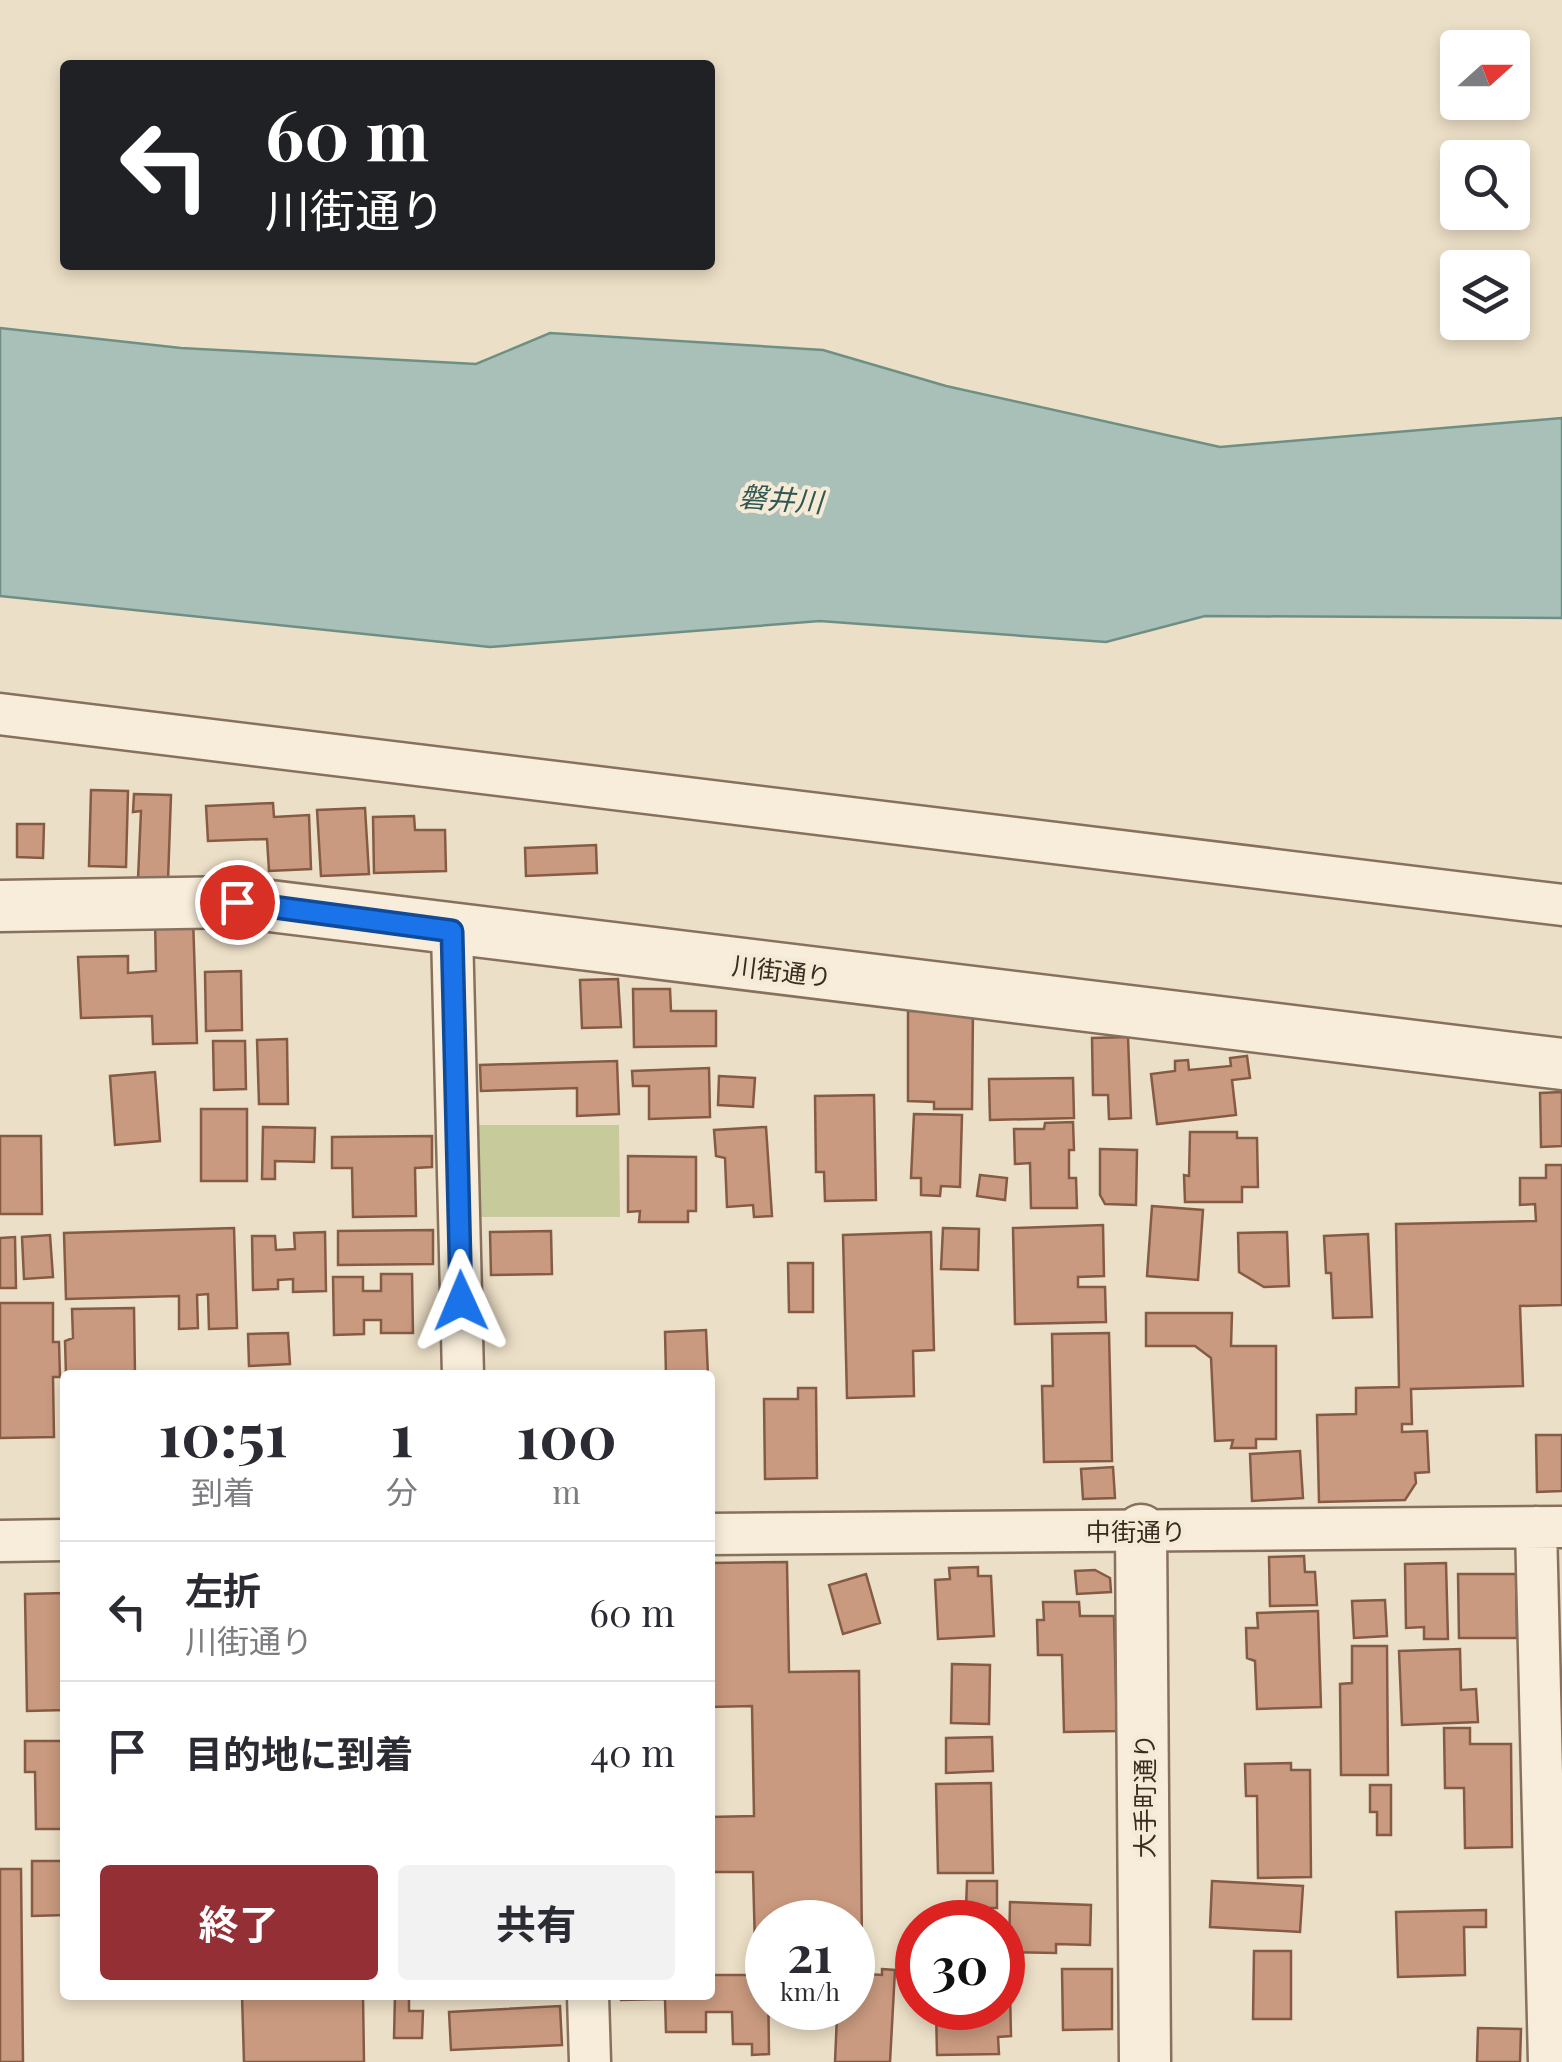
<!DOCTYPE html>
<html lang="ja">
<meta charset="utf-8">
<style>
body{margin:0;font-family:"Playfair Display","Noto Sans JP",serif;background:#f2f2f3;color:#2b2b33;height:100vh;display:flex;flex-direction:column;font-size:38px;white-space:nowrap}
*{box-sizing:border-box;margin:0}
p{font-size:32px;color:#7c7c81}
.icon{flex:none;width:55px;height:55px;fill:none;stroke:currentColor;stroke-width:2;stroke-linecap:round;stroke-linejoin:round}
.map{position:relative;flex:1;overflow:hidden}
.drawer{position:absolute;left:60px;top:1370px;width:655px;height:630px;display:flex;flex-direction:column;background:#fff;border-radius:10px;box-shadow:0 5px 15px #0003}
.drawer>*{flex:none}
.top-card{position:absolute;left:60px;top:60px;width:655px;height:210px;border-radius:10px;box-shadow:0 5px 15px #0003;background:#202124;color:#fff;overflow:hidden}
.needle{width:65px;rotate:69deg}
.controls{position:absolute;left:1440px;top:30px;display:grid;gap:20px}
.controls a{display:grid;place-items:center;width:90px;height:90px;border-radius:10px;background:#fff;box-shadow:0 5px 15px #0003;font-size:50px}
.speed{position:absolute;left:745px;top:1900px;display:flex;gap:20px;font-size:50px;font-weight:700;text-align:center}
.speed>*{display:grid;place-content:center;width:130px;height:130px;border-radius:50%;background:#fff;box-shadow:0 5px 15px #0003;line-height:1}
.speed small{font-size:25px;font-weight:400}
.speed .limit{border:15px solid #d22;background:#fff;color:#111}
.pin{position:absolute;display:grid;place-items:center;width:85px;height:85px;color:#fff;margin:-42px;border:5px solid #fff;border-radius:50%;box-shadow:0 2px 10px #0007}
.me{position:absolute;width:110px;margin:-55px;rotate:359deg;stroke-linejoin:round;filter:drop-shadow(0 0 8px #0008)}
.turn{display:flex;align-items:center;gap:35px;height:210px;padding:0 40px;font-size:45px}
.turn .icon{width:130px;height:130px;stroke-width:2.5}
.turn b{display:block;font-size:70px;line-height:85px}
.eta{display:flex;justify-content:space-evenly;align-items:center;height:170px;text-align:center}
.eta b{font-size:60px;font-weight:700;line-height:70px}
.action{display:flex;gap:20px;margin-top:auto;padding:20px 40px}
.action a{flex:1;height:115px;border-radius:10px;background:#943035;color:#fff;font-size:40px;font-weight:700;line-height:115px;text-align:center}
.action a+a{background:#f2f2f3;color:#2b2b33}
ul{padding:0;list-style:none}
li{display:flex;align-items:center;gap:30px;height:140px;padding:0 40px;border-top:2px solid #e1e1e2}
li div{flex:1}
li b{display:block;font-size:38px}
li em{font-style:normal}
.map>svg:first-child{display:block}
.green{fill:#c7ca9b}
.water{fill:#a8c0b8;stroke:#6f8f85;stroke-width:2.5}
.building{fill:#c99a7f;stroke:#855b44;stroke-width:2.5}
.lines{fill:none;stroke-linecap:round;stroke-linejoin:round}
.minor-casing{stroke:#87715d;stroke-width:45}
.tertiary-casing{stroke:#87715d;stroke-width:55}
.minor{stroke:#f7edda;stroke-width:40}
.tertiary{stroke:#f7edda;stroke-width:50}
.route-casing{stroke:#114b97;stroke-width:25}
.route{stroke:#1a73e8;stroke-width:18}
.labels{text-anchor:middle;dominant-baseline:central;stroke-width:8;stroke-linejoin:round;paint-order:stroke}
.street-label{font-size:25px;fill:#382b20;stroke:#f4ead6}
.water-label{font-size:28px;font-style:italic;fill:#305753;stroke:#f4ead6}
</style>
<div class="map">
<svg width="1562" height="2062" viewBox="0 0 1562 2062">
<rect width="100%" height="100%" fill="#ecdfc7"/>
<path class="green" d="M472 1125H619L620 1217H473Z"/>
<path class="water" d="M0 328 181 348 476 364 550 333 823 350 946 386 1220 447 1562 418V618L1205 616 1106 642 820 621 490 647 0 596Z"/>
<path class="building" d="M91 790 128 791 126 867 89 866Z
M134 794 171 795 168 881 138 879 141 811 133 812Z
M273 803 274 817 309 815 311 869 269 871 267 839 208 841 206 806Z
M365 808 369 874 321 876 317 810Z
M414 816 415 830H445L446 871 374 873 373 817Z
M17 824H44L43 858 17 857Z
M596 845 597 873 526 876 525 848Z
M193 917 197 1043 153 1044 152 1016 81 1018 78 957 128 956V973L156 971 155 918Z
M241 971 242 1030 206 1031 205 972Z
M618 979 621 1027 582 1028 580 980Z
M633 989H670L671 1011H716V1046L634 1047Z
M908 1011H973L972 1109H934V1102L908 1101Z
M1128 1037 1131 1118 1109 1119 1108 1095H1093L1092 1038Z
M287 1039 288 1104H259L257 1040Z
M213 1041H245L246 1089 214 1090Z
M1247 1056 1250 1078 1232 1080 1236 1115 1157 1124 1151 1074 1175 1071V1061L1188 1060 1189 1070 1231 1066 1230 1058Z
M617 1061 619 1114 577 1116V1088L481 1091 480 1065Z
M709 1068 710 1117 649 1119V1086H633L632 1071Z
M155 1072 160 1141 115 1145 110 1076Z
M719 1076 755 1078 753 1107 718 1105Z
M1073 1078 1074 1118 990 1120 989 1079Z
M1562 1092V1146L1541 1147 1540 1093Z
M874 1095 876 1200 825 1201 824 1172H816L815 1096Z
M201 1109H247V1181H201Z
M914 1114 962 1115 960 1187 941 1186 940 1196 921 1195V1178H911Z
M1073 1122 1074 1150H1069V1178H1076L1077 1208H1031L1030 1163 1015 1164 1014 1129H1044L1045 1123Z
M263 1127 315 1128 314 1162 275 1161V1179H262Z
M766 1127 772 1216 754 1217 753 1205 727 1207 725 1158 716 1156 714 1130Z
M1190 1132H1237V1138H1257L1258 1187H1242V1202H1185L1184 1175 1189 1176Z
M0 1136H41L42 1214H0Z
M432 1136V1167L415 1168 416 1216 353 1217 352 1168H332V1137Z
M1100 1149 1137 1150 1136 1205 1105 1204 1100 1195Z
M628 1156 696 1157V1211H688V1222H639L640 1211 628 1212Z
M1546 1165H1562V1305L1520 1306 1523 1386 1411 1389 1412 1424H1402V1432L1427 1431 1429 1472 1415 1473 1416 1483 1405 1500 1319 1502 1317 1415 1356 1414V1388L1399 1387 1396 1224 1536 1221 1535 1204 1520 1205V1178H1546Z
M980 1175 1007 1178 1005 1200 977 1196Z
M1152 1206 1203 1210 1198 1280 1147 1276Z
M1103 1225 1104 1276 1078 1277V1287H1105L1106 1322 1015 1324 1013 1228Z
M234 1228 237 1328 209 1329 208 1294 197 1295 198 1328 179 1329V1296L66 1299 64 1233Z
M943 1228 979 1229 978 1270 941 1269Z
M433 1230V1264L338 1265V1231Z
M551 1231 552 1274 491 1275 490 1232Z
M325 1232 326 1291 293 1292V1279L278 1280V1289L253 1290 252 1236H275L276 1250 295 1249 294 1233Z
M931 1232 934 1350 913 1351 914 1396 847 1398 843 1235Z
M1287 1232 1289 1286 1264 1287 1239 1272 1238 1233Z
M1368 1234 1372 1317 1333 1318 1331 1273H1326L1324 1236Z
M50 1235 53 1277 24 1279 22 1237Z
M15 1237 16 1288H0V1238Z
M788 1263H813V1312H789Z
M381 1274H412L413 1333H381V1320H364V1334L334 1335 333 1277H363V1291H381Z
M0 1303H53V1342H59L60 1377H53L54 1437 0 1438Z
M134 1308 135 1375H66L65 1341 73 1338 72 1309Z
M1146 1313H1232L1231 1346H1276V1439H1256V1448H1231L1233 1440 1215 1441 1211 1358 1195 1346H1146Z
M706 1330 708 1375H666L665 1332Z
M288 1333 290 1364 249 1366 248 1334Z
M1109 1333 1112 1461 1044 1462 1042 1386H1053L1052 1334Z
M798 1388H816L817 1478 765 1479 764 1399H798Z
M1536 1435H1562V1491L1537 1492Z
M1300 1451 1303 1498 1252 1501 1250 1454Z
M1113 1467 1115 1498 1083 1499 1081 1469Z
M1304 1556 1305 1572H1315L1317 1605 1270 1606 1269 1557Z
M787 1562 789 1672 859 1671 862 1944 852 1945V1922H768V1946H755L753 1872H710V1817L754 1816 752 1706 710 1707V1563Z
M1446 1563 1448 1639H1424V1627L1406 1628 1405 1564Z
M978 1567V1576H991L994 1636 938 1639 935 1580 950 1579 949 1568Z
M1095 1570 1110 1578 1111 1592 1077 1594 1075 1571Z
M866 1574 880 1623 843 1634 829 1585Z
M1458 1574H1516L1517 1638H1459Z
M65 1593V1710L27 1711 25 1594Z
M1385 1600 1387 1636 1354 1638 1352 1601Z
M1043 1602H1079L1080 1616H1114L1117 1731 1064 1732 1062 1655H1038L1037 1620H1044Z
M1318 1611 1321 1707 1257 1709 1255 1661 1247 1658 1246 1628H1258L1257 1613Z
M1352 1646H1387L1388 1775H1341L1340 1684 1352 1683Z
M1460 1649 1461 1690 1476 1689 1478 1722 1402 1725 1399 1651Z
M952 1664 990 1665 989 1724 951 1723Z
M1444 1728H1470V1744H1511L1512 1847 1465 1848 1464 1788H1445Z
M992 1737 993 1771 946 1773V1738Z
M25 1741H65V1829H36L35 1772H25Z
M1291 1763V1770H1310L1311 1877 1258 1878 1257 1796H1246L1245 1764Z
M991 1783 993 1873H938L936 1784Z
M1370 1785H1391V1835H1377V1812H1370Z
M32 1861H65V1915L32 1916Z
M0 1869H21L23 2062H0Z
M967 1881H997V1908H966Z
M1212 1881 1303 1886 1300 1932 1210 1927Z
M1010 1902 1091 1905 1090 1945 1056 1944V1953L1009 1952Z
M1486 1910V1927H1464L1465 1975 1398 1977 1396 1912Z
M1254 1951H1291V2019H1253Z
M882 1969 895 1970 890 2062H835L837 2015 794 2013 795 2008H852V1973L882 1975Z
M1062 1969H1112V2029L1063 2030Z
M710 1975H768L769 2054 752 2055V2044H733L732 2012H706V2032H666L665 1999 621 2000V1995H710Z
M1002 1993H1010L1011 2036 998 2037 999 2054 937 2055 936 2008H1002Z
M242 1995H363L364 2062H244Z
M395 1995H409V2011H423L422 2038H394Z
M560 2006 562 2045 451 2050 449 2012Z
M1478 2028 1521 2029 1520 2062H1477Z"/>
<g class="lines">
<defs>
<path id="minor" d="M0 714 1562 905
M452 931 463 1375
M1536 1527 1549 2062
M710 1534 1562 1527
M0 1541 65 1540
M588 1995 590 2062"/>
<path id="tertiary" d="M0 906 237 902 1562 1064
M1141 1530 1145 2062"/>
</defs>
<use href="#minor" class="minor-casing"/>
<use href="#tertiary" class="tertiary-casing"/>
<use href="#minor" class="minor"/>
<use href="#tertiary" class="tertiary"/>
</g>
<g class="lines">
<defs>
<path id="route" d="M237 902 452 931 461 1301"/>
</defs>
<use href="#route" class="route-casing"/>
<use href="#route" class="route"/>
</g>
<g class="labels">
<g class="street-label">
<text transform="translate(782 970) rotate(7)">川街通り</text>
<text x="1136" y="1530">中街通り</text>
<text transform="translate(1143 1796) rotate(-90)">大手町通り</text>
</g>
<g class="water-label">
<text transform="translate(781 498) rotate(4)">磐井川</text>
</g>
</g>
</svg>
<div class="controls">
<a><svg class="needle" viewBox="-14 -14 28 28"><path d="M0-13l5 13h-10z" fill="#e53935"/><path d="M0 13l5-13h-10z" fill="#7c7c81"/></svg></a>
<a><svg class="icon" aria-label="search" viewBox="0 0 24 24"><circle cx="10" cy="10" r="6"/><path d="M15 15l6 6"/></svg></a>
<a><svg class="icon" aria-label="layers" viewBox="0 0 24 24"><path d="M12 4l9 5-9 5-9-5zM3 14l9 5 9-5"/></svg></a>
</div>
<div class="speed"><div>21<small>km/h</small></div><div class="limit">30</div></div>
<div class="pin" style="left:237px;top:902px;background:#d93025"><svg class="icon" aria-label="arrive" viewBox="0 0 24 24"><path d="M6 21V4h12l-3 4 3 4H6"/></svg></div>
<svg class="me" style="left:461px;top:1301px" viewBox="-20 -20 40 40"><path d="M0-17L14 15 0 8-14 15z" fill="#1a73e8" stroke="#fff" stroke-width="4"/></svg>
<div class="top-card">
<div class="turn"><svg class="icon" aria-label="left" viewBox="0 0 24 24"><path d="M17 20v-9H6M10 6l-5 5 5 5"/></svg><div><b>60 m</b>川街通り</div></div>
</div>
<section class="drawer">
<div class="eta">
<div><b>10:51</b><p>到着</p></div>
<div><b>1</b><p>分</p></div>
<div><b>100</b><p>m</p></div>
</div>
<ul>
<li><svg class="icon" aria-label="left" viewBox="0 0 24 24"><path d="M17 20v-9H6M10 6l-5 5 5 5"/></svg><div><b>左折</b><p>川街通り</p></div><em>60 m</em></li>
<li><svg class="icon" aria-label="arrive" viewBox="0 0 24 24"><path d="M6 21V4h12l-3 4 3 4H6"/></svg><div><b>目的地に到着</b></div><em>40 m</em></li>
</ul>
<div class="action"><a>終了</a><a>共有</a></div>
</section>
</div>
